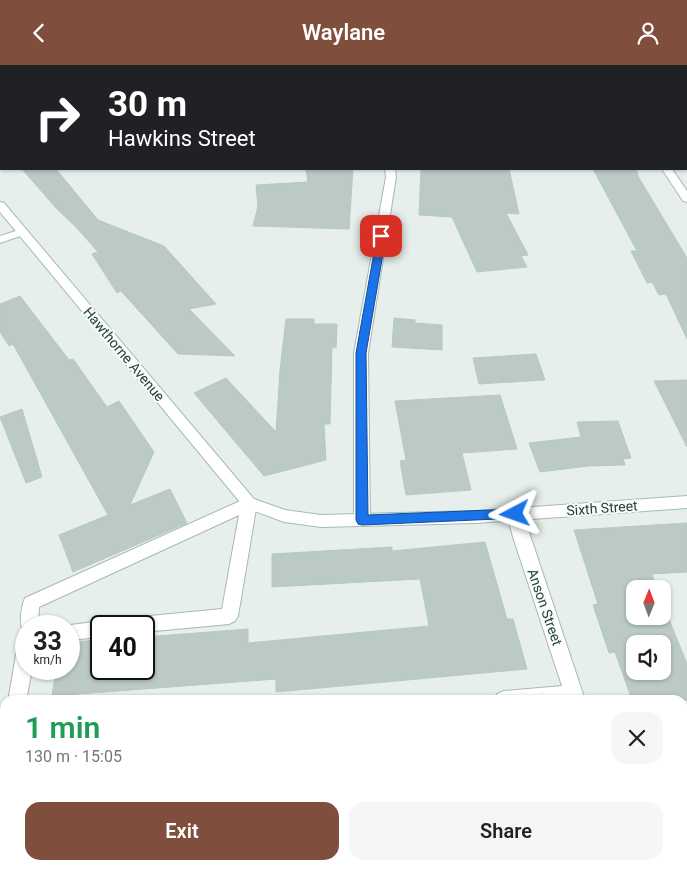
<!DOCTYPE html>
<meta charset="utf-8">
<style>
body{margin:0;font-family:Roboto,sans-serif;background:#f6f6f6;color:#222;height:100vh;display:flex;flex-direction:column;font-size:19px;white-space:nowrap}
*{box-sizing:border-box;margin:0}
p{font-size:16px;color:#767676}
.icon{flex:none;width:28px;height:28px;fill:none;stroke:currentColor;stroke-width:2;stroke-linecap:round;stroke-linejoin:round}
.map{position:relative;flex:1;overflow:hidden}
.panel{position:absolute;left:0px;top:630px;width:688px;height:175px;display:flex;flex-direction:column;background:#fff;border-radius:15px 15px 0 0;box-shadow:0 1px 4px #0004}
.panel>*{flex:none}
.top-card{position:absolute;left:0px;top:0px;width:688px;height:105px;box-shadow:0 1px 4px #0004;background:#202124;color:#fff;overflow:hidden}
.needle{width:32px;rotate:1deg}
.buttons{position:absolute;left:626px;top:515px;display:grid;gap:10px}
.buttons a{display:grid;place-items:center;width:45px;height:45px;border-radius:10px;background:#fff;box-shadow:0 1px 4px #0004;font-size:25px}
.speed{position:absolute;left:15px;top:550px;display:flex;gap:10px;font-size:25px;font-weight:700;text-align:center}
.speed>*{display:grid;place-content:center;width:65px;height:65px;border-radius:50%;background:#fff;box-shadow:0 1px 4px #0004;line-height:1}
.speed small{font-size:12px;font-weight:400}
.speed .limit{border:2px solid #111;border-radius:8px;background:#fff;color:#111}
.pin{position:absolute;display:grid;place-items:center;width:42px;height:42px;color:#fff;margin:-21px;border-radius:10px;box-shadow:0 2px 8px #0006}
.me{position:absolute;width:55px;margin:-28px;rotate:266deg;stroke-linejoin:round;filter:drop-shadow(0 0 4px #0008)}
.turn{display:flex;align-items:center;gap:18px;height:105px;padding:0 25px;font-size:22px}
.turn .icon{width:65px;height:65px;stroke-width:2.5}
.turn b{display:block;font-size:35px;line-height:42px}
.round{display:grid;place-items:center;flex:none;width:52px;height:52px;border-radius:15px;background:#f6f6f6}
.headline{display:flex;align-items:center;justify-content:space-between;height:85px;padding:0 25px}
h1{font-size:30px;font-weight:600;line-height:38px;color:#1e9e55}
.primary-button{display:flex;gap:10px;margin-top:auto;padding:10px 25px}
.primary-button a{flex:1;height:58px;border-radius:15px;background:#804e3d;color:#fff;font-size:20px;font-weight:600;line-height:58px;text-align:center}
.primary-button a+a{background:#f6f6f6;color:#222}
header{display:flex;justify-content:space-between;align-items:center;height:65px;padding:0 25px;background:#804e3d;color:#fff;font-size:22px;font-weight:600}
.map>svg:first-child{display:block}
.building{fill:#bbcac4;stroke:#b8c9c2;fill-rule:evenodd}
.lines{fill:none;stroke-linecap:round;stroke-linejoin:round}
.lane-casing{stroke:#a8b8b2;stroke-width:2}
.street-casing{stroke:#a8b8b2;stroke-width:2}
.secondary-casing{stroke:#a4bbb3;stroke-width:2}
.lane{fill:#fff;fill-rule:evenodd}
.street{fill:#fff;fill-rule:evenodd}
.secondary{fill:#fff;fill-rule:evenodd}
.route{fill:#1a73e8;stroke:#114b97}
.labels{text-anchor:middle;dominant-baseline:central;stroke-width:4;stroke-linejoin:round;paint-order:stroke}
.street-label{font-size:14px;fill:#24423a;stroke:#f7fbf9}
</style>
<header><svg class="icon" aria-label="back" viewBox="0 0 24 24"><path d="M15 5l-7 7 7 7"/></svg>Waylane<svg class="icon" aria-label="person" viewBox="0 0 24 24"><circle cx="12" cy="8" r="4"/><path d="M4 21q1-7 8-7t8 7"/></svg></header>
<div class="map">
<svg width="687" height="805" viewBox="0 0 687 805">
<rect width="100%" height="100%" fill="#e6efeb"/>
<path class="building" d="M22 104H56L98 155 164 181 216 239 189 244 235 291 178 289 121 226 117 228 92 189 98 187 76 162 56 143Z
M306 104H353L349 164 253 161 258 141 256 120 308 117Z
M421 104H509L519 149 506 148 528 190 521 191 527 202 477 207 452 152 419 150Z
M593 104H636L639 113 687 193V274L666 229 659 230 652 217 647 218 631 186H637Z
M20 231 69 295 73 294 107 342 119 336 154 387 130 440 170 424 187 458 73 507 59 470 108 450 13 279 9 281 0 267V239Z
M394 253 415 255V258L442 260V285L392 282Z
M286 254H314V259H337L336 283 332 282 330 359H324L326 395 264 411 194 328 226 313 276 367 280 305Z
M536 289 545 315 479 319 473 293Z
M687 315V382L654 316Z
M500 330 517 384 462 388 471 425 406 430 400 396 406 395 395 336Z
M22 344 42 412 26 418 0 352Z
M618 356 631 393 623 394 625 400 588 401 540 407 529 378 581 372 577 357Z
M687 458V507L652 509 657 524H635V551H662V537L687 599V635H632L615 587 609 588 593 540 598 539 574 465ZM635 579H662V606H635Z
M485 477 507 554H513L527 604 276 627V614L52 631 56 604H69V577L101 575V604H144V572L248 564V578L429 561 420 514 272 522V489L392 482V486Z"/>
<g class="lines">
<defs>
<path id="lane" d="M249 432 254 434 257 438 238 551 235 556 229 559 144 567V561H120L123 555 129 553 222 544 239 450 39 542 38 561H26V568L23 567C19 557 21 542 25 533Z
M101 556 107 558 108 561H101V572L69 575V561H63Z
M26 576V604H32L27 631 26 635H10L9 631 17 584 20 578Z"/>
<path id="street" d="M118 0H126V1H118Z
M368 0H376V1H368Z
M613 0H621V1H613Z
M686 54H687V60H686Z
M385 104H395L396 112 368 288 370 455 368 460 362 461 356 460 354 455V288L386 112Z
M662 104H672L687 126V137L683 136Z
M22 164 28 167 26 169 0 178V171Z
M515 443 521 444 523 449 585 635H495L497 629 504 626 562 621 513 472 507 449 509 444Z
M5 672V692L0 693V673Z
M616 800H638L639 805H617Z"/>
<path id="secondary" d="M0 137 4 138 254 434 285 445 321 450 476 446 687 431V443L476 458 321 462 284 457 244 442 0 147Z"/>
</defs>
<use href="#lane" class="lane-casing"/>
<use href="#street" class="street-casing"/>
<use href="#secondary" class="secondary-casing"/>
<use href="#lane" class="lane"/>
<use href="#street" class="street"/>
<use href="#secondary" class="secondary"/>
</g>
<path class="route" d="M381 168 386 171 366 288 368 450 515 444 520 446 521 449 520 453 362 460 358 459 356 455V288L377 171Z"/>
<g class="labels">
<g class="street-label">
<text transform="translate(124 289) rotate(50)">Hawthorne Avenue</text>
<text transform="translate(602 443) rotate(-4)">Sixth Street</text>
<text transform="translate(545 542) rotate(71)">Anson Street</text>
</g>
</g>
</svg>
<div class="buttons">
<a><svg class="needle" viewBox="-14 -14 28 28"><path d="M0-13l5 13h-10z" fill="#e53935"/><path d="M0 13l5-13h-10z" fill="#767676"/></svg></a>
<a><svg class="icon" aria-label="sound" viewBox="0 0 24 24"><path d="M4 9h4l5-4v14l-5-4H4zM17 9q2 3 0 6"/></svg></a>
</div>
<div class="speed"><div>33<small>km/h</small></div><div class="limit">40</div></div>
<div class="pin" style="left:381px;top:171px;background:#d93025"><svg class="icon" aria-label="arrive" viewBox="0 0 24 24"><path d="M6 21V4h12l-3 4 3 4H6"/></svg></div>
<svg class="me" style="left:515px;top:449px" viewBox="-20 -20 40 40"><path d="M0-17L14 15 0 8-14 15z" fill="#1a73e8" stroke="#fff" stroke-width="4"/></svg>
<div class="top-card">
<div class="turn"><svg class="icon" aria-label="right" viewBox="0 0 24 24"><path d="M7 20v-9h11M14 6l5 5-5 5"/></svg><div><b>30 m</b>Hawkins Street</div></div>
</div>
<section class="panel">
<div class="headline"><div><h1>1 min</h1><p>130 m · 15:05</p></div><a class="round"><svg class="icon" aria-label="close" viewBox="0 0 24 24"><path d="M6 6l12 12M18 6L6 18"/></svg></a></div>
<div class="primary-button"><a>Exit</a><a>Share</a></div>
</section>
</div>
